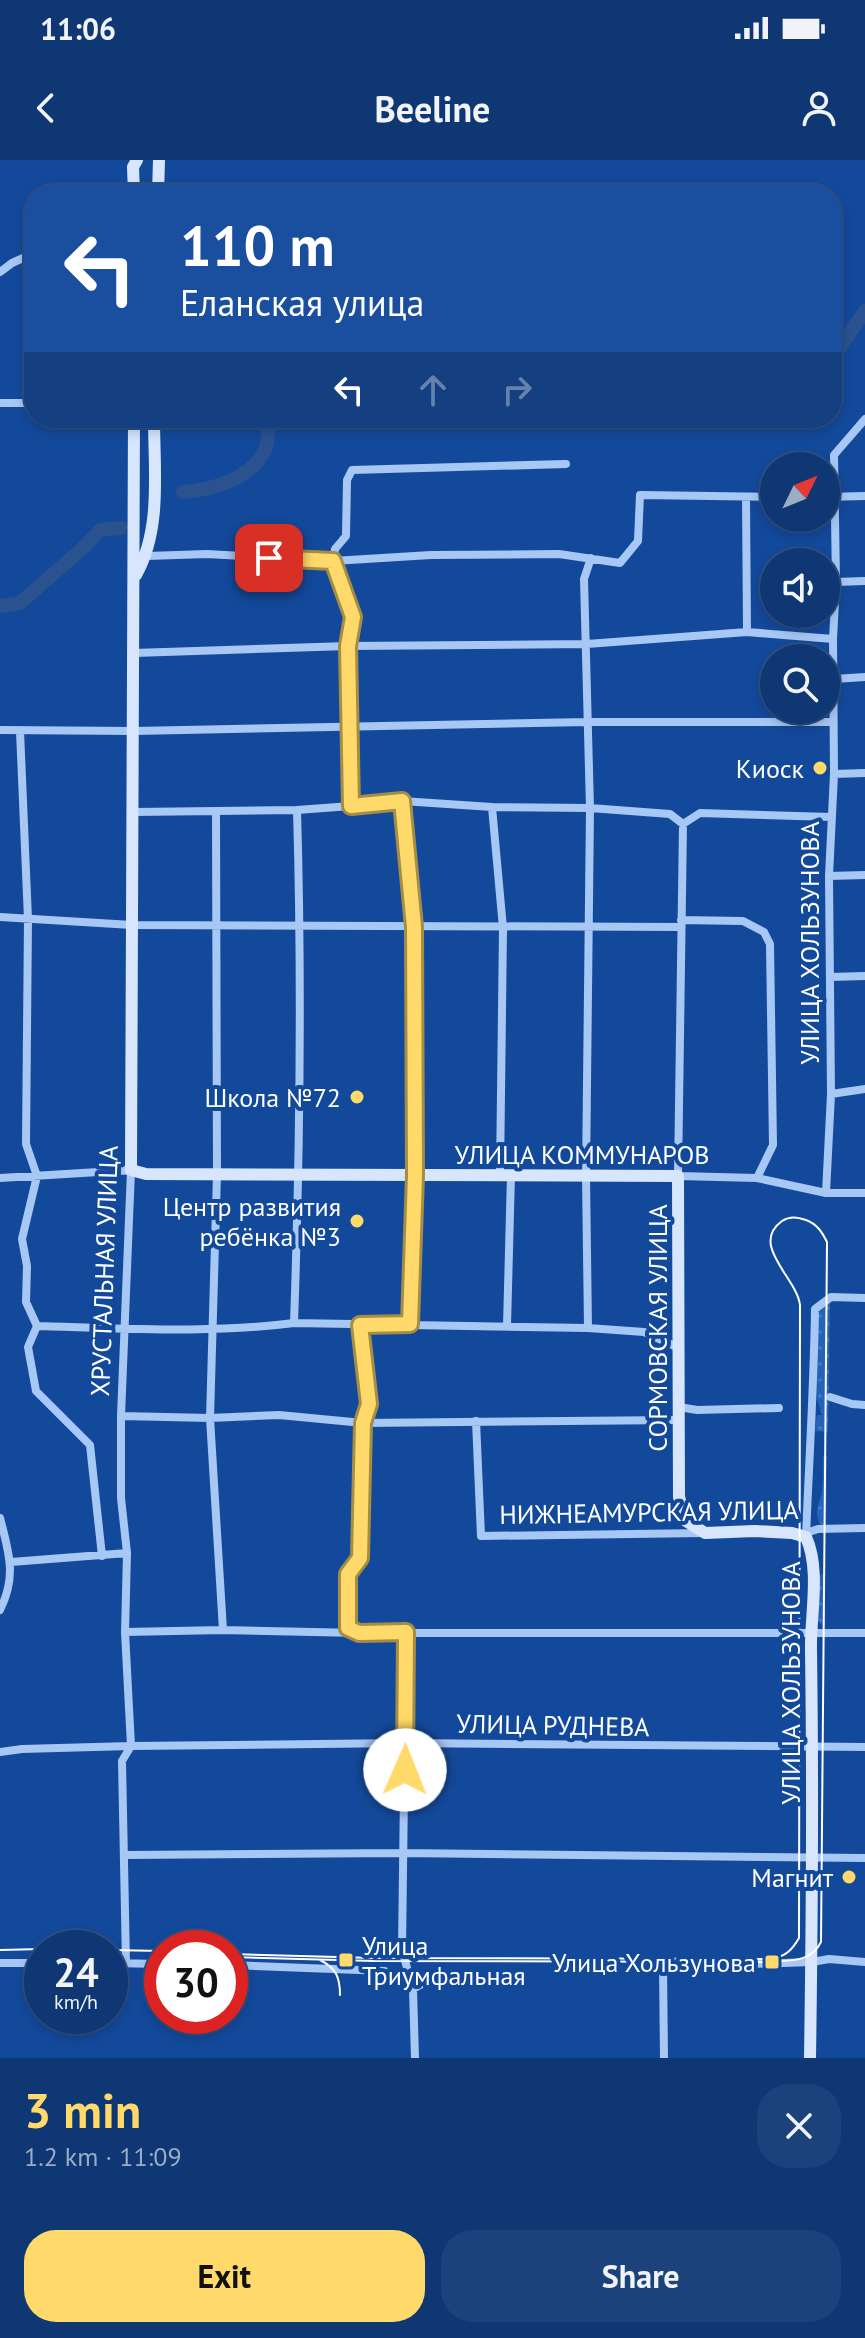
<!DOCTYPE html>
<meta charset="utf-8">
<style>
body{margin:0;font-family:"PT Sans",sans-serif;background:#1c427c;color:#f1f3f6;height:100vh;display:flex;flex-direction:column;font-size:30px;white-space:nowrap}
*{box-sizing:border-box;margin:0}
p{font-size:26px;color:#9bacc5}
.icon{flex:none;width:44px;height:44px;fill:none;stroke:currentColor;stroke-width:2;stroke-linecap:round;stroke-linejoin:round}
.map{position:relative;height:1898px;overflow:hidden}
.details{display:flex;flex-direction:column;background:#0e3774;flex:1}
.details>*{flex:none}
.hud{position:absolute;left:24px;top:24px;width:818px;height:244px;border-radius:32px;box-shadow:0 4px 12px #0003,0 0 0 2px #2e5186;background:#1a4fa0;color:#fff;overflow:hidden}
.needle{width:52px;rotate:47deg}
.tools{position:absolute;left:760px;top:292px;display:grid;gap:16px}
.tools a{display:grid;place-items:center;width:80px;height:80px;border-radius:50%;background:#0e3774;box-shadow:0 4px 12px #0003,0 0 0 2px #2e5186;font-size:40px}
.speed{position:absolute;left:24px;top:1770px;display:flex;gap:16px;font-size:40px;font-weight:700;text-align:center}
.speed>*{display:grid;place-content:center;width:104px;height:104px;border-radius:50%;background:#0e3774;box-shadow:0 4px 12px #0003,0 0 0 2px #2e5186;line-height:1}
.speed small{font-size:20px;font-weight:400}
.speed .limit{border:12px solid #d22;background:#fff;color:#111}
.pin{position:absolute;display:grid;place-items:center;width:68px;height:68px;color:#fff;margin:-34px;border-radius:16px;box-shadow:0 4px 12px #0006}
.me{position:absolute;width:88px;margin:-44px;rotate:1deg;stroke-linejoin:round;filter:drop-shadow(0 0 6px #0008)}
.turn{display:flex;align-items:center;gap:28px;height:168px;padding:0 24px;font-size:36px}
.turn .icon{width:104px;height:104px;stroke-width:2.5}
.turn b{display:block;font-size:56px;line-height:68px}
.lanes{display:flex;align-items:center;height:76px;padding:0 24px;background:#0003;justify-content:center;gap:40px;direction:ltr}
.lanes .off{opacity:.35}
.round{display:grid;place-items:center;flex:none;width:84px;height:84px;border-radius:32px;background:#1c427c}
.overview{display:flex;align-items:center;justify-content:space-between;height:136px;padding:0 24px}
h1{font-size:48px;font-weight:700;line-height:60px;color:#ffd96a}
.cta{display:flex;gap:16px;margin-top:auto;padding:16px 24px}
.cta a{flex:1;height:92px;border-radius:32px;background:#ffd96a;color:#111;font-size:32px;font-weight:700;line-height:92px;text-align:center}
.cta a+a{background:#1c427c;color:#f1f3f6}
.status{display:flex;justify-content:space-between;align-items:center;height:56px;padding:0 40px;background:#0e3774;direction:ltr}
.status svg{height:22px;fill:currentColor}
header{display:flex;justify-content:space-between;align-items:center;height:104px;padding:0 24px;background:#0e3774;font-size:36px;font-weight:700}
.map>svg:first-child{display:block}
.grass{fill:url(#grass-dots)}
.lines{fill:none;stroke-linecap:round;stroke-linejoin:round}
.river{stroke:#29528f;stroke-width:14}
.street{stroke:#a7c7f4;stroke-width:8}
.secondary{stroke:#d7e6fd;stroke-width:12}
.tram{stroke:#fff;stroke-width:2}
.route-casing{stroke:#a68d45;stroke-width:20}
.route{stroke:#ffd96a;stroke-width:14}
.poi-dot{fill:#ffd96a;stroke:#13499b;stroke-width:3}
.labels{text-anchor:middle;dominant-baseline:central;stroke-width:8;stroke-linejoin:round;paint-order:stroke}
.poi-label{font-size:26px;fill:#fff;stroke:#13499b;text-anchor:end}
.street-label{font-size:26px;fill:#fff;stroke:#13499b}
</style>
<div class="status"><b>11:06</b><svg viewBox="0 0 49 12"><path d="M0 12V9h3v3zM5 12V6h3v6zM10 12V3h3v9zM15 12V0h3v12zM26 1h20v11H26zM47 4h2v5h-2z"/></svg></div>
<header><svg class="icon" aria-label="back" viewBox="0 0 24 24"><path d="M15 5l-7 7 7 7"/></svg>Beeline<svg class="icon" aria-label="person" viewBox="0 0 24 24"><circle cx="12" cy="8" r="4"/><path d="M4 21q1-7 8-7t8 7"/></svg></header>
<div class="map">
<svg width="865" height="1898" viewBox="0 0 865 1898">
<defs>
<pattern id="grass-dots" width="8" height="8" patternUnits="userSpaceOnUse" patternTransform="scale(2)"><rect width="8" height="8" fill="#2563b9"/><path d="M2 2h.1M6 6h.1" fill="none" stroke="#467ac4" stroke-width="1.8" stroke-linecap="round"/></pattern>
</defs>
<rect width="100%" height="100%" fill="#13499b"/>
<path class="grass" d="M830 1142 828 1272 815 1271 817 1255H822L817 1239 818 1150Z
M823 1296H827L826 1366H822C813 1356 818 1346 821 1336 824 1324 822 1308 823 1296Z
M824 1413 825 1464 822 1465 818 1461 819 1416Z"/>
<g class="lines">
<path class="river" d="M832 199 865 151
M667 258 673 260 690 258
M183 332C213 330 258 317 267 284 269 276 267 266 268 258
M0 446 20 443 84 387 100 370 121 368"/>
<path class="street" d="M0 112 12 103 34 93
M0 243H34
M746 337 747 472
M826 337 865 336
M147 396 207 394 333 401 431 395 559 394 620 403 638 381 640 335 774 337
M836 422 865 421
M134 493 348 486 587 484 747 472 833 479
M834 519 865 517
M0 570 134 571 588 562H832
M20 571 28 759 26 984 37 1016 22 1079 27 1106 26 1142 37 1166
M834 614 865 613
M402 641 414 767 415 1015 410 1164
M351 646 402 641 492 647 590 648 670 654 683 664 700 653 832 657
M492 647 503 768 500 1015
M134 652 297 650
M216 652 217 1014 210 1258 223 1470
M683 664 678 1016 757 1018 826 1033H865
M829 716 865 715
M0 757 132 765 681 767
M681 760 743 761 764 772 770 784 773 985 757 1018
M830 817 865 816
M831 934 865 929
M0 1018 131 1010 121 1256V1338L127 1393 125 1472 131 1586 122 1601 126 1803
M826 1033 831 934 829 716 834 614 833 479 836 422 834 295 865 259
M294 1163C300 992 302 821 297 650L351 646 348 486 353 457 333 401 335 389 346 376 347 320 352 310 566 304
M37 1166C122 1168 209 1174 294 1163L588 1168 644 1172 679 1188
M37 1166 28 1187 36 1231 90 1285 102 1396
M507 1166 511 1015
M588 1168 586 1016 590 648 584 419 591 398
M830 1237 852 1244 865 1245
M679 1247 697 1250 779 1248
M121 1256 210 1258 279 1255 363 1263 679 1260
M476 1261 481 1376 704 1373
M0 1358C9 1393 17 1416 0 1450
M806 1377C809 1301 814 1225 815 1149L831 1137 865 1138
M806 1377 809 1372 818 1369 865 1368
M11 1402 127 1393
M354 1471 348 1468V1414L360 1398 363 1263 369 1244 360 1165
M125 1472 223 1470 359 1473H865
M406 1472 402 1790 413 1829 415 1898
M0 1592 22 1589 131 1586 405 1583 865 1587
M125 1695 403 1693 865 1698
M0 1803H42
M110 1803 162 1804
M230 1805 385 1811 413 1829 436 1816
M664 1898 663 1807 812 1802 829 1799 865 1802"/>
<path class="secondary" d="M134 34 133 7 137 0
M158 34 159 0
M134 258 131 1010 146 1014 678 1016 679 1337 686 1361 705 1373 755 1371 792 1373 806 1377C821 1410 810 1456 811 1491 813 1627 812 1762 810 1898
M136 415C162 369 154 310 154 258"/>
<path class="tram" d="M0 1790 42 1789
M110 1790 162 1791
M230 1794 374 1798 773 1799C787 1795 792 1790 799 1778L800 1145C797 1118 749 1085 782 1061 790 1056 797 1057 806 1060 817 1064 822 1072 827 1082L821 1782C811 1802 792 1800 772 1802L374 1801 230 1797
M320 1800C336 1808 340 1817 340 1835"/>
</g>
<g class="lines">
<defs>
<path id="route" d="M269 398 333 401 353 457 348 486 351 646 402 641 414 767 415 1015 410 1164 360 1165 369 1244 363 1263 360 1398 348 1414V1468L359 1473 406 1472 405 1610"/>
</defs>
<use href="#route" class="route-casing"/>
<use href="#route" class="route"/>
</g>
<g class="poi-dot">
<circle cx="820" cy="608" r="8"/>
<circle cx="357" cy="937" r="8"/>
<circle cx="357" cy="1061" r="8"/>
<circle cx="849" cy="1717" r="8"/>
<rect x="338" y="1792" width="16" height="16" rx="4"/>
<rect x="764" y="1794" width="16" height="16" rx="4"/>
</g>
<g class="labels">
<g class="poi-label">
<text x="804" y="608">Киоск</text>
<text x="341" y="937">Школа №72</text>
<text x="341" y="1046">Центр развития<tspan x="341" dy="30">ребёнка №3</tspan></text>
<text x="833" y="1717">Магнит</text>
<text x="362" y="1785" text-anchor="start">Улица<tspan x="362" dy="30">Триумфальная</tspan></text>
<text x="756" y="1802">Улица Хользунова</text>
</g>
<g class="street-label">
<text transform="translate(809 783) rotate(-90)">УЛИЦА ХОЛЬЗУНОВА</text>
<text x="582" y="994">УЛИЦА КОММУНАРОВ</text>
<text transform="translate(104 1111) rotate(-88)">ХРУСТАЛЬНАЯ УЛИЦА</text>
<text transform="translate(657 1168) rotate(-90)">СОРМОВСКАЯ УЛИЦА</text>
<text transform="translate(649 1352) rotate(-1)">НИЖНЕАМУРСКАЯ УЛИЦА</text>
<text transform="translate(790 1523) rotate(-90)">УЛИЦА ХОЛЬЗУНОВА</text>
<text transform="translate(553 1565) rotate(1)">УЛИЦА РУДНЕВА</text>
</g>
</g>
</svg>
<div class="tools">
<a><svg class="needle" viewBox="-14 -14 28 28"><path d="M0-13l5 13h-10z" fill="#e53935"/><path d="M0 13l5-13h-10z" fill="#9bacc5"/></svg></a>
<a><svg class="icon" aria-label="sound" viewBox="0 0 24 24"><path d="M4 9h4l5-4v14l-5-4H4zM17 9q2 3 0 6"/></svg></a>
<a><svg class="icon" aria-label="search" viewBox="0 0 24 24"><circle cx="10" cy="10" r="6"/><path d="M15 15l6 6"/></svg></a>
</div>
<div class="speed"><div>24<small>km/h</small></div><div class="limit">30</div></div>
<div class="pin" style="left:269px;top:398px;background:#d93025"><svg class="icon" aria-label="arrive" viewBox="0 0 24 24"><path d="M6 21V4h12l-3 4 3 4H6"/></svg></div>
<svg class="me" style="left:405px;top:1610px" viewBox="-20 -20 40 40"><circle r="19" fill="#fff"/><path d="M0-13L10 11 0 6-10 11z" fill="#ffd96a"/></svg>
<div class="hud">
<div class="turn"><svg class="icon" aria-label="left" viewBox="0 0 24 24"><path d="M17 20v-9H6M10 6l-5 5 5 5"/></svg><div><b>110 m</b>Еланская улица</div></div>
<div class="lanes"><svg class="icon" aria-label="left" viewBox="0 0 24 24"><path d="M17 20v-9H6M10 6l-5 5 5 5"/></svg><svg class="icon off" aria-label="ahead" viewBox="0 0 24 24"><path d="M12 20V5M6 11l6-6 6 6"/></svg><svg class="icon off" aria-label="right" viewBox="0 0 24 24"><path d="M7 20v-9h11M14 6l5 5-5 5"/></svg></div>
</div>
</div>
<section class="details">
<div class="overview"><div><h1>3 min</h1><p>1.2 km · 11:09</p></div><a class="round"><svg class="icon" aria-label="close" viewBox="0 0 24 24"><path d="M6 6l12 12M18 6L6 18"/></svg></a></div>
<div class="cta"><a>Exit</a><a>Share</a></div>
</section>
